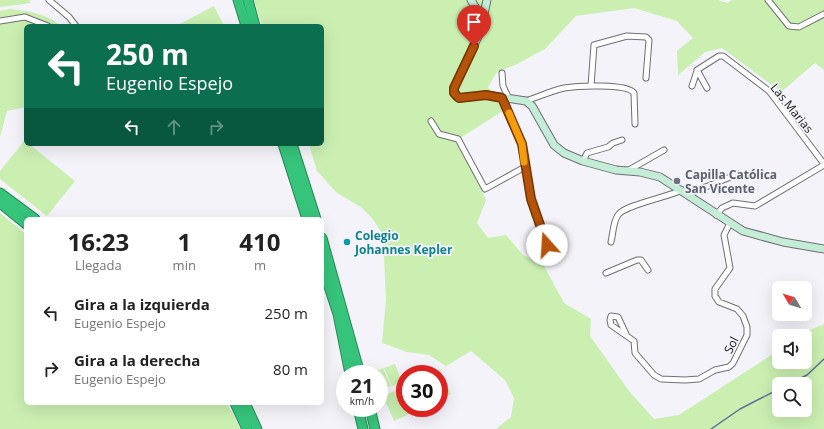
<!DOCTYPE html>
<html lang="es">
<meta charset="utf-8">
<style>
body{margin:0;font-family:"Open Sans",sans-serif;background:#f2f2f2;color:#222;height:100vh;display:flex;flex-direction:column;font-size:15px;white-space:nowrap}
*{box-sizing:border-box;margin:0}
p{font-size:13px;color:#767676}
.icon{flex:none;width:22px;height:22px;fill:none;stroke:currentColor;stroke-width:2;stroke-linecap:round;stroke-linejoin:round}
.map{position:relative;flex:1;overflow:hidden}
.details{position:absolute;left:24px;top:217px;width:300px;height:188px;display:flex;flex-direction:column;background:#fff;border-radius:6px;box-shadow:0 4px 16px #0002}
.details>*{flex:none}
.top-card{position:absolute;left:24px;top:24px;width:300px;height:122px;border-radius:6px;box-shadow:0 4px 16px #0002;background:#0b6e4f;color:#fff;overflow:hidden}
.needle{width:26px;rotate:308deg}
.controls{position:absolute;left:772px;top:281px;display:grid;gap:8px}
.controls a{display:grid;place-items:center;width:40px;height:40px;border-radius:6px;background:#fff;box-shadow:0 4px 16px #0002;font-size:20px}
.speed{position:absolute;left:336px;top:365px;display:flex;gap:8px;font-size:20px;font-weight:700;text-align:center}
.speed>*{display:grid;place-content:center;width:52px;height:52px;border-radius:50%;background:#fff;box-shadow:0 4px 16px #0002;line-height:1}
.speed small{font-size:10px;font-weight:400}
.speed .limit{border:6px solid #d22;background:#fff;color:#111}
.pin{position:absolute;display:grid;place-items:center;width:34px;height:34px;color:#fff;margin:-41px -17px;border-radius:50% 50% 50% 0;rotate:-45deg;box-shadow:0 0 4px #0007}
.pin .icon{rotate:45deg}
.me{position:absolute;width:44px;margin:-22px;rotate:341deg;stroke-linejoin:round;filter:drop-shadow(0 0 3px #0008)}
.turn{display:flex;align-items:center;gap:14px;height:84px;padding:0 16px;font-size:18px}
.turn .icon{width:52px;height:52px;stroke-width:2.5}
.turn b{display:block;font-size:28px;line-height:34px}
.lanes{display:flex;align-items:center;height:38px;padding:0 16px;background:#0003;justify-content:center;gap:20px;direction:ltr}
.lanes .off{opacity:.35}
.eta{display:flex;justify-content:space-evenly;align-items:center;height:68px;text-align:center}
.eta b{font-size:24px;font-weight:700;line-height:28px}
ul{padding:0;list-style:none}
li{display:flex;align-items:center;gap:12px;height:56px;padding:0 16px}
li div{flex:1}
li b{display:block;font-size:15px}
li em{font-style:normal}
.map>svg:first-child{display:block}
.green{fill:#caefb1;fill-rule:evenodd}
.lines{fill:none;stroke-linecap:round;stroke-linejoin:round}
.stream{stroke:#5b7199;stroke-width:1.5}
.street-casing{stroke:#6f6e73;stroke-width:7}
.secondary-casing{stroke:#6f6e73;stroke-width:9}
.highway-casing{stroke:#2c885a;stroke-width:11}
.street{stroke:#fff;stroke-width:5}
.secondary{stroke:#c3edd7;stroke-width:7}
.highway{stroke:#36c47b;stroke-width:9}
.route-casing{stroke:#753606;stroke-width:10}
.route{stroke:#b45309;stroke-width:7}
.slow{stroke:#f59e0b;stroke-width:7}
.worship-dot{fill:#6b7280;stroke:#f4f3f9;stroke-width:1.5}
.culture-dot{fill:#0f9aa8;stroke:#f4f3f9;stroke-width:1.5}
.labels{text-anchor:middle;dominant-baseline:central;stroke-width:3.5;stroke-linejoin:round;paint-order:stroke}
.street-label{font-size:12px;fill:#1a1a1c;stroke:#f4f3f9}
.worship-label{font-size:12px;font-weight:bold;fill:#5b616d;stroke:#f4f3f9;text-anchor:start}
.culture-label{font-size:12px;font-weight:bold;fill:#0d838f;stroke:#f4f3f9;text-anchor:start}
</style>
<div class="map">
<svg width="824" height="429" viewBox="0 0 824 429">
<rect width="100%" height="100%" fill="#f4f3f9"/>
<path class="green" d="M0 0H29L31 3 0 7Z
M254 0H718L727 3 732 0H824V70L815 63 781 92 722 48 705 52 678 75 677 51 693 38 677 21 634 8 576 16 545 49 515 65 497 72 488 87 506 109 457 140 486 200 477 223 488 238 506 235 523 255 543 264 564 303 591 319 590 336 629 391 654 419 679 415 779 350V362H805V336H800L812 329 824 324V429H496L511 417 514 398 505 380 471 351 446 366 429 355 407 352 382 343 386 300 383 235 372 218 362 208 336 192 317 171 310 148 311 144H322V26H262ZM779 384H805V410H779Z
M214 6 224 26H176Z
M10 9C29 11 45 13 61 26H26V107L7 111 0 137V11Z
M25 140 26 144H29L75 181 47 216 0 179V171Z
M0 213 26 234V403H226L233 413 240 429H0Z
M395 364 402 382 392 386 384 368Z
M383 368 391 386 380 391 379 374 373 373Z
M440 369 451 394 439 399V374H428Z
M399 389 405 401V408H408L411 413 394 421 383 396Z"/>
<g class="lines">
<path class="stream" d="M789 384 807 375 824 359
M711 429 740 409 779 389"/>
<defs>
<path id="street" d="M49 0 69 17 76 26
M768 0 789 26 799 27 824 14
M0 21 25 17 48 26
M502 73 503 86 509 99
M591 86 594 45 627 36 646 37 649 40 646 78
M692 86 697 71
M707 88 697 70 719 56H723L769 91 824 164
M502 98 522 144 531 199 547 245
M526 101C538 97 551 91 564 88 576 86 627 83 634 93L635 124
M431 121 439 134 458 139 485 189 525 167
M583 161 587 153 608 147 613 143 622 140
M629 170 664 150
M688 194 738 174
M716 215 722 208 733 203 755 206 824 165
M611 242C613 234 613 222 618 215 624 205 668 197 682 190
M606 273 637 260H641L648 270
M626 334 618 317 611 316 610 320 611 325 634 341 635 353 654 375 661 379 685 380 699 379 715 370 729 367 733 363 747 335V327L743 316 737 309 719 302 715 296V289L730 268 724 235 730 223"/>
<path id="secondary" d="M471 0 477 10 480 25
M487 0 480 32 454 88 456 96 459 98 486 95 526 101 532 106 554 145 564 153 583 161 616 170 640 172 660 177 743 231 783 242 824 249"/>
<path id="highway" d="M238 0 246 26
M248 0 255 26
M283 144 307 219
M292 144 316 219
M0 193 35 219
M0 203 26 224
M322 238 360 374
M322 265 338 314 350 374
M235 403 247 429
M245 403 257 429
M358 408 363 429
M370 408 375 429"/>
</defs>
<use href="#street" class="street-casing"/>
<use href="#secondary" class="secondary-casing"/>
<use href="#highway" class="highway-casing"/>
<use href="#street" class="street"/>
<use href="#secondary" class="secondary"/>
<use href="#highway" class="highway"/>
</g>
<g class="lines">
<defs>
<path id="route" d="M474 46 454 88V93L459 98 486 95 502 98 522 144 531 199 547 245"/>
</defs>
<use href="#route" class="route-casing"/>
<use href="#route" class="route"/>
<path class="slow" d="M509 113 522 144 524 162"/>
</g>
<circle class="worship-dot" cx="677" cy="181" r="4"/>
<circle class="culture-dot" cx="347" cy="242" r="4"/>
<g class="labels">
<g class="street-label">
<text transform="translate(792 108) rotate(51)">Las Marias</text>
<text transform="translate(731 345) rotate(-63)">Sol</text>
</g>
<g class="worship-label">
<text x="685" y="174">Capilla Católica<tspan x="685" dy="14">San Vicente</tspan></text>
</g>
<g class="culture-label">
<text x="355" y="235">Colegio<tspan x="355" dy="14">Johannes Kepler</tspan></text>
</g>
</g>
</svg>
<div class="controls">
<a><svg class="needle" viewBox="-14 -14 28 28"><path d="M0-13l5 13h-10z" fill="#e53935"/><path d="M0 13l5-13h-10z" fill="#767676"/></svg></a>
<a><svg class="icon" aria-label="sound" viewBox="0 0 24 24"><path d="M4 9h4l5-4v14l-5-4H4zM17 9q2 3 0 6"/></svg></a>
<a><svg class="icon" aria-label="search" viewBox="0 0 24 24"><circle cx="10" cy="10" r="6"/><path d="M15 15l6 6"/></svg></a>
</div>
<div class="speed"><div>21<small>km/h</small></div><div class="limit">30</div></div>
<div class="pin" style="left:474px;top:46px;background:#d93025"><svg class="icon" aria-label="arrive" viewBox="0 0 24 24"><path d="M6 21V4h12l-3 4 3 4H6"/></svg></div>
<svg class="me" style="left:547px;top:245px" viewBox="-20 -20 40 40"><circle r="19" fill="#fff"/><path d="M0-13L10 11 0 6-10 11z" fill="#b45309"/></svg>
<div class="top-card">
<div class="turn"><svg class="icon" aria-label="left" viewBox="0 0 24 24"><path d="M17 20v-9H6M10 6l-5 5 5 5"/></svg><div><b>250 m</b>Eugenio Espejo</div></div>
<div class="lanes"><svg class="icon" aria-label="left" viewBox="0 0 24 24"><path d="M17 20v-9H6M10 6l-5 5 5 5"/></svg><svg class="icon off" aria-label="ahead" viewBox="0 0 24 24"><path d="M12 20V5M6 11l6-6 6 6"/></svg><svg class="icon off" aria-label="right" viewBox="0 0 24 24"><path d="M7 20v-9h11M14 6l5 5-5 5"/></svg></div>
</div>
<section class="details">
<div class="eta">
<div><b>16:23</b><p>Llegada</p></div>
<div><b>1</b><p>min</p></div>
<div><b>410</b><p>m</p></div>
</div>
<ul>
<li><svg class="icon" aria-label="left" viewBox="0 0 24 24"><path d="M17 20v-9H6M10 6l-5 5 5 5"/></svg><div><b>Gira a la izquierda</b><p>Eugenio Espejo</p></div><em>250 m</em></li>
<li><svg class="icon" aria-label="right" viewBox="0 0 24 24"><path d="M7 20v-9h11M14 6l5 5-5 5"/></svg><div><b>Gira a la derecha</b><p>Eugenio Espejo</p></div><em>80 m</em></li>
</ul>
</section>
</div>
